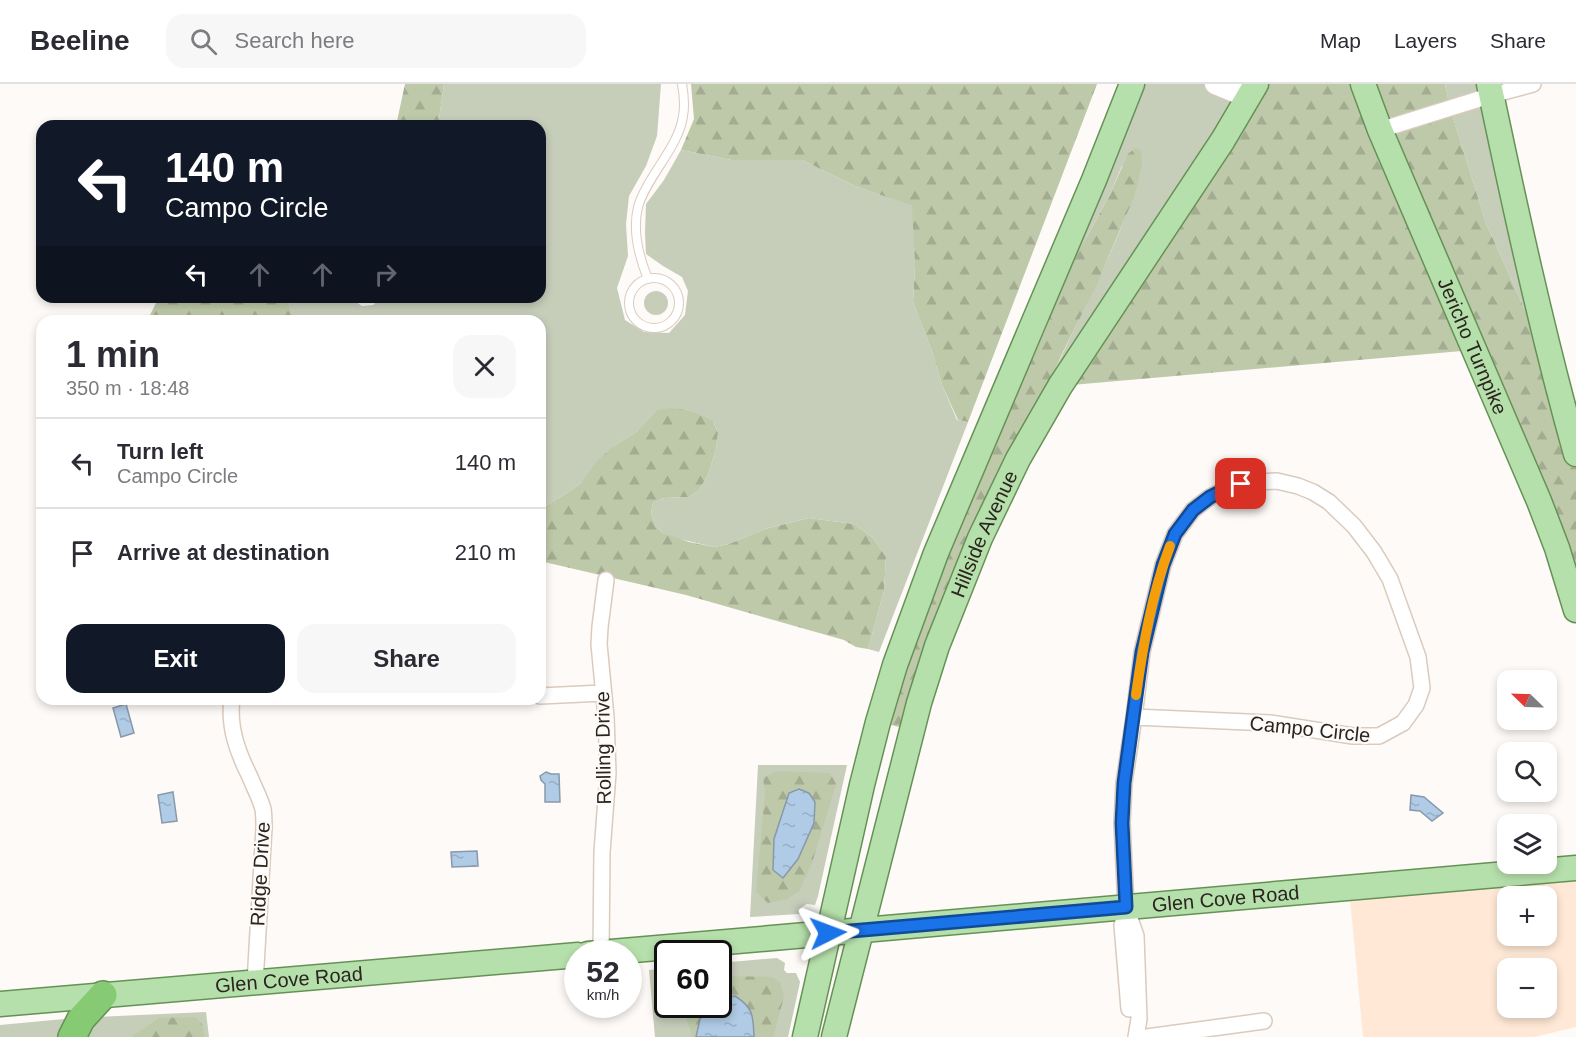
<!DOCTYPE html>
<meta charset="utf-8">
<style>
body{margin:0;font-family:Arial,sans-serif;background:#f7f7f7;color:#2b2b33;height:100vh;display:flex;flex-direction:column;font-size:22px;white-space:nowrap}
*{box-sizing:border-box;margin:0}
p{font-size:20px;color:#7c7c81}
.icon{flex:none;width:33px;height:33px;fill:none;stroke:currentColor;stroke-width:2;stroke-linecap:round;stroke-linejoin:round}
.map{position:relative;flex:1;overflow:hidden}
.panel{position:absolute;left:36px;top:231px;width:510px;height:390px;display:flex;flex-direction:column;background:#fff;border-radius:18px;box-shadow:0 3px 9px #0003}
.panel>*{flex:none}
.banner{position:absolute;left:36px;top:36px;width:510px;height:183px;border-radius:18px;box-shadow:0 3px 9px #0003;background:#111827;color:#fff;overflow:hidden}
.needle{width:39px;rotate:293deg}
.buttons{position:absolute;left:1497px;top:586px;display:grid;gap:12px}
.buttons a{display:grid;place-items:center;width:60px;height:60px;border-radius:12px;background:#fff;box-shadow:0 3px 9px #0003;font-size:30px}
.speed{position:absolute;left:564px;top:856px;display:flex;gap:12px;font-size:30px;font-weight:700;text-align:center}
.speed>*{display:grid;place-content:center;width:78px;height:78px;border-radius:50%;background:#fff;box-shadow:0 3px 9px #0003;line-height:1}
.speed small{font-size:15px;font-weight:400}
.speed .limit{border:3px solid #111;border-radius:9px;background:#fff;color:#111}
.pin{position:absolute;display:grid;place-items:center;width:51px;height:51px;color:#fff;margin:-26px;border-radius:12px;box-shadow:0 3px 9px #0006}
.me{position:absolute;width:66px;margin:-33px;rotate:87deg;stroke-linejoin:round;filter:drop-shadow(0 0 4px #0008)}
.turn{display:flex;align-items:center;gap:21px;height:126px;padding:0 30px;font-size:27px}
.turn .icon{width:78px;height:78px;stroke-width:2.5}
.turn b{display:block;font-size:42px;line-height:51px}
.lanes{display:flex;align-items:center;height:57px;padding:0 30px;background:#0003;justify-content:center;gap:30px;direction:ltr}
.lanes .off{opacity:.35}
.round{display:grid;place-items:center;flex:none;width:63px;height:63px;border-radius:18px;background:#f7f7f7}
.head{display:flex;align-items:center;justify-content:space-between;height:102px;padding:0 30px}
h1{font-size:36px;font-weight:700;line-height:45px}
.action{display:flex;gap:12px;margin-top:auto;padding:12px 30px}
.action a{flex:1;height:69px;border-radius:18px;background:#111827;color:#fff;font-size:24px;font-weight:700;line-height:69px;text-align:center}
.action a+a{background:#f7f7f7;color:#2b2b33}
ul{padding:0;list-style:none}
li{display:flex;align-items:center;gap:18px;height:90px;padding:0 30px;border-top:2px solid #e1e1e2}
li div{flex:1}
li b{display:block;font-size:22px}
li em{font-style:normal}
header{display:flex;align-items:center;gap:36px;box-sizing:border-box;height:84px;padding:0 30px;background:#fff;border-bottom:2px solid #e1e1e2}
header strong{font-size:28px}
nav{display:flex;gap:33px;margin-inline-start:auto;font-size:21px}
.search{width:420px;height:54px;background:#f7f7f7;display:flex;align-items:center;gap:15px;box-sizing:border-box;padding:0 21px;border-radius:18px;color:#7c7c81;font-size:22px}
.map>svg:first-child{display:block}
.built{fill:#ffe9d6;fill-rule:evenodd}
.grass{fill:#c6cdb9}
.forest{fill:url(#forest-firs)}
.water{fill:url(#water-ripples);stroke:#89a;stroke-width:1.5}
.lines{fill:none;stroke-linecap:round;stroke-linejoin:round}
.service-casing{stroke:#dacbbd;stroke-width:10}
.minor-casing{stroke:#dacbbd;stroke-width:18}
.tertiary-casing{stroke:#dacbbd;stroke-width:22}
.primary-casing{stroke:#669156;stroke-width:27}
.motorway-casing{stroke:#669156;stroke-width:30}
.service{stroke:#fff;stroke-width:8}
.minor{stroke:#fff;stroke-width:15}
.tertiary{stroke:#fff;stroke-width:20}
.primary{stroke:#b6e0ab;stroke-width:24}
.motorway{stroke:#86cb73;stroke-width:27}
.route-casing{stroke:#114b97;stroke-width:15}
.route{stroke:#1a73e8;stroke-width:10}
.slow{stroke:#f59e0b;stroke-width:10}
.labels{text-anchor:middle;dominant-baseline:central;stroke-width:4.5;stroke-linejoin:round;paint-order:stroke}
.street-label{font-size:20px;fill:#2b2520;stroke:#fdfaf7}
</style>
<header>
<strong>Beeline</strong>
<div class="search"><svg class="icon" aria-label="search" viewBox="0 0 24 24"><circle cx="10" cy="10" r="6"/><path d="M15 15l6 6"/></svg>Search here</div>
<nav><a>Map</a><a>Layers</a><a>Share</a></nav>
</header>
<div class="map">
<svg width="1576" height="953" viewBox="0 0 1576 953">
<defs>
<pattern id="forest-firs" width="22" height="20" patternUnits="userSpaceOnUse" patternTransform="scale(1.5)"><rect width="22" height="20" fill="#bdc9a8"/><path d="M5 1l3.5 6h-7zM16 11l3.5 6h-7z" fill="#a3ac90"/></pattern>
<pattern id="water-ripples" width="26" height="14" patternUnits="userSpaceOnUse" patternTransform="scale(1.5)"><rect width="26" height="14" fill="#b0cbe5"/><path d="M2 4q2-2 4 0t4 0M15 11q2-2 4 0t4 0" fill="none" stroke="#98aec4"/></pattern>
</defs>
<rect width="100%" height="100%" fill="#fdfaf7"/>
<path class="built" d="M1576 784V943L1534 953H1363L1349 804ZM1508 813H1546V852H1508ZM1508 885H1546V924H1508Z"/>
<path class="grass" d="M444 0H661L657 52 646 82 629 112 626 140 628 172 617 204 625 236 644 248 669 249 685 231 688 207 682 193 663 182 646 170 645 149 646 120 664 96 681 66 732 76H802L855 102 913 122 915 181 913 218 932 267 942 301 957 336 968 338 879 568 868 565 884 507 886 473 873 454 854 440 809 434 765 445 729 460 714 463 675 454 663 449 656 442 651 430 653 419 664 414 689 413 699 406 708 391 716 365 718 349 713 337 638 347 615 361 581 399 570 407 549 420 540 422V237H297L293 232 288 218 293 213H349L362 222 373 221 382 213H540V42H438Z
M1132 0H1256L1018 375C1033 340 1046 304 1063 269 1092 208 1124 148 1142 83L1122 82 1109 112 1088 151 1073 173 1033 274 983 358Z
M1445 0H1489L1556 295 1486 139 1450 24Z
M644 219a12 12 0 1 1 24 0a12 12 0 1 1-24 0Z
M758 681H847L818 812 815 821 807 820 802 823 800 830 750 833Z
M777 874 785 879 784 886 787 889H796L800 898 788 953H655L649 886 667 884 668 921H718L719 879Z
M206 928 209 953H82L96 933Z
M64 935 66 944 62 953H0V941Z"/>
<path class="forest" d="M405 0H444L438 42H396Z
M691 0H1097L968 338 958 336 942 301 932 267 913 218 915 181 912 122 855 102 802 76H732L681 66 694 35Z
M1256 0H1445L1450 24 1486 139 1556 295 1576 370V526L1473 266 1060 302Z
M1135 64 1139 65 1141 68 1142 83 1134 113 1097 200 1061 272 1018 375 912 646 878 638 983 358 1033 274 1048 239 1059 201 1073 173 1088 151 1109 112 1128 70Z
M159 213H293L288 218 293 232 297 237H147Z
M671 324C687 325 699 330 713 337L718 349 716 365 708 391 699 406 689 413 664 414 653 419 651 430 656 442 663 449 689 458 714 463 729 460 765 445 809 434 854 440 873 454 886 473 884 507 868 565 856 563 844 556 686 511 540 477V422L549 420 570 407 581 399 597 377 615 361 638 347 658 326Z
M777 687 830 689 836 700 812 779 799 807 787 815 768 819 756 808 765 709 763 694Z
M719 892 772 893 780 898 784 913 773 953H693L681 921H718Z
M196 933 203 941 204 953H131L159 934Z"/>
<path class="water" d="M126 620 134 649 121 653 113 624Z
M546 688 551 690H559L560 718H545V700L541 696 540 692Z
M799 705 809 709 815 718 814 739 798 775 783 794 773 786 774 755 789 709Z
M173 708 177 737 162 739 158 711Z
M1411 711 1424 713 1443 729 1432 737 1420 727 1410 726Z
M477 767 478 782 452 783 451 768Z
M735 912C754 924 753 932 754 953H696L700 935 712 921H718L719 916Z"/>
<g class="lines">
<defs>
<path id="service" d="M629 219a25 25 0 1 1 50 0a25 25 0 1 1-50 0Z
M648 195C639 173 632 148 638 123 647 92 679 63 683 32 685 21 684 11 682 0"/>
<path id="minor" d="M1380 46 1492 11 1533 0
M1277 397 1298 402 1313 408 1329 418 1354 442 1374 468 1390 495 1418 573 1422 604 1416 621 1403 639 1379 652H1353L1270 639 1134 633 1142 568 1163 481 1175 450 1193 426 1210 413 1228 404 1253 398Z
M540 612 603 609
M232 615C228 643 238 669 250 693 254 703 260 714 263 725 264 731 264 737 264 744L255 899
M1134 633 1124 699 1122 739 1126 823 1136 852 1139 935 1136 953
M1126 826 1122 841 1129 925
M601 869 602 768 608 689 606 633 599 560 600 543 606 496
M1147 953 1264 937"/>
<path id="tertiary" d="M1215 0 1249 14"/>
<g id="primary">
<path id="s1" d="M1363 0 1380 46 1539 417 1557 464 1576 526"/>
<path d="M1489 0C1515 124 1542 248 1576 370"/>
<path id="s2" d="M588 870 1576 784"/>
<path id="s3" d="M0 920 578 871"/>
<path d="M805 953 862 701 878 638 895 581 936 469 1094 96 1132 0"/>
<path id="s4" d="M834 953 919 619 937 562 980 454 1018 375 1060 302 1223 56 1256 0"/>
</g>
<path id="motorway" d="M72 953 81 935 103 911"/>
</defs>
<use href="#service" class="service-casing"/>
<use href="#minor" class="minor-casing"/>
<use href="#tertiary" class="tertiary-casing"/>
<use href="#primary" class="primary-casing"/>
<use href="#motorway" class="motorway-casing"/>
<use href="#service" class="service"/>
<use href="#minor" class="minor"/>
<use href="#tertiary" class="tertiary"/>
<use href="#primary" class="primary"/>
<use href="#motorway" class="motorway"/>
</g>
<g class="lines">
<defs>
<path id="route" d="M828 849 1126 823 1122 739 1124 699 1142 568 1163 481 1175 450 1193 426 1210 413 1228 404 1241 400"/>
</defs>
<use href="#route" class="route-casing"/>
<use href="#route" class="route"/>
<path class="slow" d="M1136 611C1143 561 1152 510 1170 462"/>
</g>
<g class="labels">
<g class="street-label">
<text stroke="none"><textPath href="#s1" startOffset="284">Jericho Turnpike</textPath></text>
<text stroke="none"><textPath href="#s4" startOffset="526">Hillside Avenue</textPath></text>
<text transform="translate(1310 645) rotate(6)">Campo Circle</text>
<text transform="translate(603 664) rotate(-91)">Rolling Drive</text>
<text transform="translate(260 790) rotate(-87)">Ridge Drive</text>
<text stroke="none"><textPath href="#s2" startOffset="640">Glen Cove Road</textPath></text>
<text stroke="none"><textPath href="#s3" startOffset="290">Glen Cove Road</textPath></text>
</g>
</g>
</svg>
<div class="buttons">
<a><svg class="needle" viewBox="-14 -14 28 28"><path d="M0-13l5 13h-10z" fill="#e53935"/><path d="M0 13l5-13h-10z" fill="#7c7c81"/></svg></a>
<a><svg class="icon" aria-label="search" viewBox="0 0 24 24"><circle cx="10" cy="10" r="6"/><path d="M15 15l6 6"/></svg></a>
<a><svg class="icon" aria-label="layers" viewBox="0 0 24 24"><path d="M12 4l9 5-9 5-9-5zM3 14l9 5 9-5"/></svg></a>
<a>+</a>
<a>−</a>
</div>
<div class="speed"><div>52<small>km/h</small></div><div class="limit">60</div></div>
<div class="pin" style="left:1241px;top:400px;background:#d93025"><svg class="icon" aria-label="arrive" viewBox="0 0 24 24"><path d="M6 21V4h12l-3 4 3 4H6"/></svg></div>
<svg class="me" style="left:828px;top:849px" viewBox="-20 -20 40 40"><path d="M0-17L14 15 0 8-14 15z" fill="#1a73e8" stroke="#fff" stroke-width="4"/></svg>
<div class="banner">
<div class="turn"><svg class="icon" aria-label="left" viewBox="0 0 24 24"><path d="M17 20v-9H6M10 6l-5 5 5 5"/></svg><div><b>140 m</b>Campo Circle</div></div>
<div class="lanes"><svg class="icon" aria-label="left" viewBox="0 0 24 24"><path d="M17 20v-9H6M10 6l-5 5 5 5"/></svg><svg class="icon off" aria-label="ahead" viewBox="0 0 24 24"><path d="M12 20V5M6 11l6-6 6 6"/></svg><svg class="icon off" aria-label="ahead" viewBox="0 0 24 24"><path d="M12 20V5M6 11l6-6 6 6"/></svg><svg class="icon off" aria-label="right" viewBox="0 0 24 24"><path d="M7 20v-9h11M14 6l5 5-5 5"/></svg></div>
</div>
<section class="panel">
<div class="head"><div><h1>1 min</h1><p>350 m · 18:48</p></div><a class="round"><svg class="icon" aria-label="close" viewBox="0 0 24 24"><path d="M6 6l12 12M18 6L6 18"/></svg></a></div>
<ul>
<li><svg class="icon" aria-label="left" viewBox="0 0 24 24"><path d="M17 20v-9H6M10 6l-5 5 5 5"/></svg><div><b>Turn left</b><p>Campo Circle</p></div><em>140 m</em></li>
<li><svg class="icon" aria-label="arrive" viewBox="0 0 24 24"><path d="M6 21V4h12l-3 4 3 4H6"/></svg><div><b>Arrive at destination</b></div><em>210 m</em></li>
</ul>
<div class="action"><a>Exit</a><a>Share</a></div>
</section>
</div>
